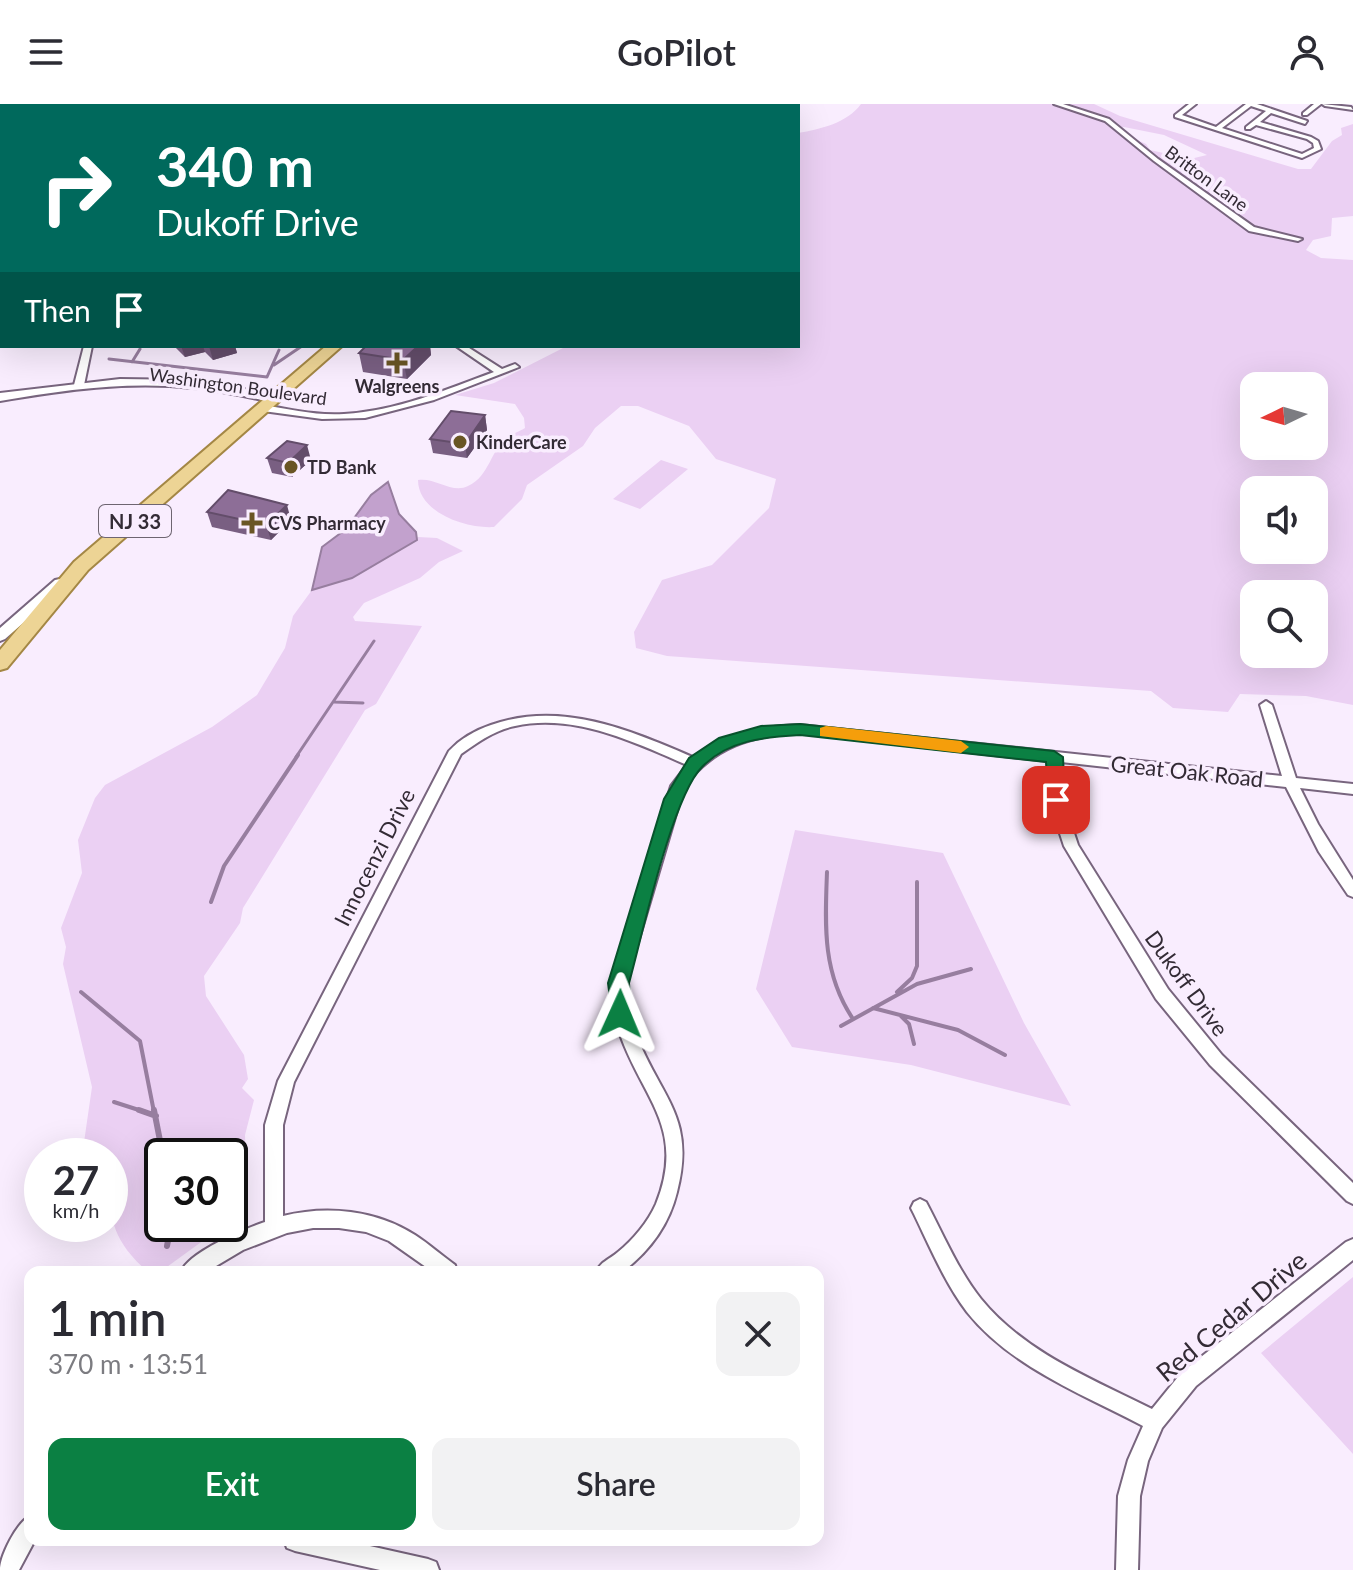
<!DOCTYPE html>
<meta charset="utf-8">
<style>
body{margin:0;font-family:Lato,sans-serif;background:#f2f2f3;color:#2b2b33;height:100vh;display:flex;flex-direction:column;font-size:30px;white-space:nowrap}
*{box-sizing:border-box;margin:0}
p{font-size:26px;color:#7c7c81}
.icon{flex:none;width:44px;height:44px;fill:none;stroke:currentColor;stroke-width:2;stroke-linecap:round;stroke-linejoin:round}
.map{position:relative;flex:1;overflow:hidden}
.panel{position:absolute;left:24px;top:1162px;width:800px;height:280px;display:flex;flex-direction:column;background:#fff;border-radius:16px;box-shadow:0 8px 32px #0002}
.panel>*{flex:none}
.top-card{position:absolute;left:0px;top:0px;width:800px;height:244px;box-shadow:0 8px 32px #0002;background:#00695c;color:#fff;overflow:hidden}
.needle{width:52px;rotate:265deg}
.fabs{position:absolute;left:1240px;top:268px;display:grid;gap:16px}
.fabs a{display:grid;place-items:center;width:88px;height:88px;border-radius:16px;background:#fff;box-shadow:0 8px 32px #0002;font-size:40px}
.speed{position:absolute;left:24px;top:1034px;display:flex;gap:16px;font-size:40px;font-weight:700;text-align:center}
.speed>*{display:grid;place-content:center;width:104px;height:104px;border-radius:50%;background:#fff;box-shadow:0 8px 32px #0002;line-height:1}
.speed small{font-size:20px;font-weight:400}
.speed .limit{border:4px solid #111;border-radius:12px;background:#fff;color:#111}
.pin{position:absolute;display:grid;place-items:center;width:68px;height:68px;color:#fff;margin:-34px;border-radius:16px;box-shadow:0 4px 12px #0006}
.me{position:absolute;width:88px;margin:-44px;rotate:1deg;stroke-linejoin:round;filter:drop-shadow(0 0 6px #0008)}
.turn{display:flex;align-items:center;gap:28px;height:168px;padding:0 24px;font-size:36px}
.turn .icon{width:104px;height:104px;stroke-width:2.5}
.turn b{display:block;font-size:56px;line-height:68px}
.then{display:flex;align-items:center;height:76px;padding:0 24px;background:#0003;gap:16px;font-size:30px}
.round{display:grid;place-items:center;flex:none;width:84px;height:84px;border-radius:16px;background:#f2f2f3}
.headline{display:flex;align-items:center;justify-content:space-between;height:136px;padding:0 24px}
h1{font-size:48px;font-weight:600;line-height:60px}
.cta{display:flex;gap:16px;margin-top:auto;padding:16px 24px}
.cta a{flex:1;height:92px;border-radius:16px;background:#0b8043;color:#fff;font-size:32px;font-weight:600;line-height:92px;text-align:center}
.cta a+a{background:#f2f2f3;color:#2b2b33}
header{display:flex;justify-content:space-between;align-items:center;height:104px;padding:0 24px;background:#fff;font-size:36px;font-weight:600}
.map>svg:first-child{display:block}
.green{fill:#ebd0f3;fill-rule:evenodd}
.water{fill:#c2a1cd;stroke:#977e9f;stroke-width:2}
.lines{fill:none;stroke-linecap:round;stroke-linejoin:round}
.stream-far2{stroke:#977e9f;stroke-width:3}
.stream-far1{stroke:#977e9f;stroke-width:4}
.stream{stroke:#977e9f;stroke-width:6}
.minor-casing{stroke:#78657e;stroke-width:4}
.tertiary-casing{stroke:#78657e;stroke-width:4}
.primary-casing{stroke:#a48745;stroke-width:4}
.minor{fill:#fff;fill-rule:evenodd}
.tertiary{fill:#fff;fill-rule:evenodd}
.primary{fill:#edd495;fill-rule:evenodd}
.wall{fill:#795f82}
.shaded-wall{fill:#634d6a}
.building{fill:#8d6e97;stroke:#634d6a;stroke-width:2}
.route{fill:#0b8043;stroke:#07532c;stroke-width:2}
.slow{fill:#f59e0b}
.poi-dot{fill:#695524;stroke:#f9edfe;stroke-width:3}
.labels{text-anchor:middle;dominant-baseline:central;stroke-width:7;stroke-linejoin:round;paint-order:stroke}
.far-street-label{font-size:18px;fill:#332b35;stroke:#f9edfe}
.far-poi-label{font-size:18px;font-weight:bold;fill:#332b35;stroke:#f9edfe;text-anchor:start}
.shield{fill:#f9edfe;stroke:#6e6571;stroke-width:2}
.shield-label{font-size:20px;font-weight:bold;fill:#332b35}
.street-label{font-size:22px;fill:#332b35;stroke:#f9edfe}
.near-street-label{font-size:26px;fill:#332b35;stroke:#f9edfe}
</style>
<header><svg class="icon" aria-label="menu" viewBox="0 0 24 24"><path d="M4 6h16M4 12h16M4 18h16"/></svg>GoPilot<svg class="icon" aria-label="person" viewBox="0 0 24 24"><circle cx="12" cy="8" r="4"/><path d="M4 21q1-7 8-7t8 7"/></svg></header>
<div class="map">
<svg width="1353" height="1466" viewBox="0 0 1353 1466">
<rect width="100%" height="100%" fill="#f9edfe"/>
<path class="green" d="M861 0H1094L1120 12 1298 65H1311L1332 37 1342 31 1341 24 1353 20V112L1332 114 1331 132 1313 136 1306 146 1321 154 1353 156V601L1306 592 1240 590 1228 608 1173 604 1151 587 667 552 636 544 634 528 662 476 712 461 769 404 776 375 716 355 689 322 638 302H621L595 324 583 342 527 381 522 395 494 423C467 425 418 409 418 376 435 373 452 390 468 382 490 372 490 346 508 333 512 330 520 327 525 324L524 314 515 300 455 291 494 279 567 242H798V29C821 25 847 19 861 0ZM1124 23 1164 31 1207 51 1190 55 1150 46 1146 40 1116 26ZM1254 282H1314V342H1254ZM1254 386H1314V446H1254ZM1254 490H1314V550H1254Z
M661 356 688 365 640 405 613 395Z
M418 433 437 434 463 447 439 458 420 474 364 499 353 513 355 517 422 522 376 600 365 606 243 804 240 819 204 872 206 892 244 951 248 975 242 984 254 996 245 1031 247 1089 243 1110 230 1118V1052H162V1120H226L160 1168H148C104 1129 110 1105 110 1052H82L92 983 63 860 66 843 61 824 82 769 78 736 95 694 105 681 212 623 257 591 285 544 293 512 312 486 352 474Z
M795 726 943 749 1024 919 1071 1002 911 961 792 943 756 885Z
M1353 1173V1350L1261 1249Z"/>
<path class="water" d="M388 378 399 410 416 428 417 436 352 474 312 486 322 443 346 425 371 391Z"/>
<g class="lines">
<path class="stream-far2" d="M109 255 267 273 279 246
M132 258 140 245
M274 261 302 242
M334 598 363 599
M296 653 374 537"/>
<path class="stream-far1" d="M827 768C825 821 822 869 853 915
M211 798 224 762 298 651
M81 888 140 937 154 1008
M897 888 912 874 917 862V778
M873 904 958 926 1005 951
M900 911 909 920 914 940
M841 922 917 880 971 865
M114 998 145 1008"/>
<path class="stream" d="M139 1006 156 1012
M154 1006 163 1052
M149 1094 162 1097
M167 1142 171 1120"/>
<defs>
<path id="minor" d="M28 0H34L35 2H29Z
M134 0H140L141 2H135Z
M241 0H247L249 2H243Z
M346 0H353L355 2H348Z
M615 0H621V2H615Z
M1054 0H1063L1109 15 1158 55 1254 123 1302 135 1298 137 1249 127 1154 57 1105 17Z
M1189 0H1196L1182 11 1216 23 1246 0H1257L1307 17 1305 20 1271 9 1260 18 1311 33 1318 37 1321 45 1302 54 1175 13V11ZM1251 2 1266 7 1246 23V25H1250L1256 21 1307 35 1313 39 1314 44 1302 50 1222 24Z
M1314 0H1321L1307 11H1303V9Z
M1322 0 1351 3 1353 6 1325 2Z
M0 48H2V52H0Z
M84 242H92L84 281 79 284 74 281Z
M456 242H466L502 265 515 260 519 263 434 296 365 314 322 315 263 307 258 304 263 301C290 305 317 312 344 310 397 307 445 286 494 268Z
M1266 597 1272 601 1296 674 1353 680V690L1300 684 1318 720 1353 776V793L1348 791 1319 748 1286 683 1061 658 1063 696 1078 741 1168 885 1222 951 1353 1079V1100L1347 1097 1210 961 1156 895 1064 742 1049 696 1048 657 800 629C752 631 713 643 684 683L626 879C627 898 629 915 637 933 662 995 696 1014 677 1088 669 1121 649 1148 622 1168H596C600 1158 610 1155 618 1148 633 1136 648 1118 656 1100 686 1025 644 996 621 933 614 915 612 898 610 879L671 682 687 661C634 638 574 609 515 622 495 626 478 638 461 650L294 978 283 1021V1112C327 1101 376 1106 415 1131 429 1140 441 1151 455 1161L457 1168H433L389 1137 366 1128 339 1124H313L287 1129 243 1146 206 1168H181C189 1148 244 1125 265 1118V1021L278 977 449 647C460 635 476 626 491 621 561 596 630 626 695 654 725 629 762 622 800 621L1282 672 1260 601Z
M920 1095 926 1098C943 1130 958 1166 981 1195 1024 1248 1092 1275 1152 1305L1182 1268 1346 1138 1353 1135V1156L1196 1282 1162 1324 1148 1357 1140 1392 1138 1466H1116L1118 1392 1128 1356 1143 1322C1082 1290 1011 1263 967 1208 945 1179 930 1143 914 1110L911 1104 914 1098Z
M30 1412V1436H35L19 1466H0C0 1452 17 1418 30 1412Z
M284 1436H343L428 1455 436 1458 439 1466H380L295 1447 287 1444Z"/>
<path id="tertiary" d="M120 275 193 276 273 290 279 294 273 298C246 293 220 286 193 284 128 277 64 286 0 297V289Z
M60 475 65 476V482L5 535 0 537V524L55 476Z"/>
<path id="primary" d="M326 242H342L88 466 7 564 0 566V546L74 458Z"/>
</defs>
<use href="#minor" class="minor-casing"/>
<use href="#tertiary" class="tertiary-casing"/>
<use href="#primary" class="primary-casing"/>
<use href="#minor" class="minor"/>
<use href="#tertiary" class="tertiary"/>
<use href="#primary" class="primary"/>
</g>
<path class="wall" d="M174 242H235L237 249 213 256 205 248 185 253Z
M366 242H430L431 251 407 275 363 268 359 249Z
M485 311 487 326 467 354 433 349 430 335Z
M267 354 311 356 292 373 272 369Z
M207 408 291 416 271 436 212 423Z"/>
<path class="shaded-wall" d="M181 242H203L205 248 185 253Z
M209 242H235L237 249 213 256Z
M418 242H430L431 251 407 275 403 256Z
M485 311 487 326 467 354 465 340Z
M307 341 311 356 292 373 288 359Z
M287 401 291 416 271 436 266 421Z"/>
<path class="building" d="M366 242H418L403 256 359 249Z
M451 307 485 311 465 340 430 335Z
M287 337 307 341 288 359 267 354Z
M228 386 287 401 266 421 207 408Z"/>
<path class="route" d="M800 620 1054 647 1063 653 1065 696 1056 702 1048 696 1046 658 800 631C765 633 728 636 702 663 672 693 642 832 629 879L631 910 628 916H613L608 879 664 695 689 654 719 634 761 622Z"/>
<path class="slow" d="M826 622 961 637 969 643 961 649 820 632V624Z"/>
<g class="poi-dot">
<path d="M393 247h8v8h8v8h-8v8h-8v-8h-8v-8h8z"/>
<circle cx="460" cy="338" r="8"/>
<circle cx="291" cy="363" r="8"/>
<path d="M248 407h8v8h8v8h-8v8h-8v-8h-8v-8h8z"/>
</g>
<g class="labels">
<g class="far-street-label">
<text transform="translate(1207 74) rotate(36)">Britton Lane</text>
<text transform="translate(238 282) rotate(8)">Washington Boulevard</text>
</g>
<g class="far-poi-label">
<text x="397" y="282" text-anchor="middle">Walgreens</text>
<text x="476" y="338">KinderCare</text>
<text x="307" y="363">TD Bank</text>
<text x="268" y="419">CVS Pharmacy</text>
</g>
<rect class="shield" x="99" y="401" width="72" height="32" rx="6"/>
<g class="shield-label">
<text x="135" y="417">NJ 33</text>
</g>
<g class="street-label">
<text transform="translate(1187 667) rotate(6)">Great Oak Road</text>
<text transform="translate(374 753) rotate(-63)">Innocenzi Drive</text>
<text transform="translate(1187 879) rotate(54)">Dukoff Drive</text>
</g>
<g class="near-street-label">
<text transform="translate(1231 1212) rotate(-40)">Red Cedar Drive</text>
</g>
</g>
</svg>
<div class="fabs">
<a><svg class="needle" viewBox="-14 -14 28 28"><path d="M0-13l5 13h-10z" fill="#e53935"/><path d="M0 13l5-13h-10z" fill="#7c7c81"/></svg></a>
<a><svg class="icon" aria-label="sound" viewBox="0 0 24 24"><path d="M4 9h4l5-4v14l-5-4H4zM17 9q2 3 0 6"/></svg></a>
<a><svg class="icon" aria-label="search" viewBox="0 0 24 24"><circle cx="10" cy="10" r="6"/><path d="M15 15l6 6"/></svg></a>
</div>
<div class="speed"><div>27<small>km/h</small></div><div class="limit">30</div></div>
<div class="pin" style="left:1056px;top:696px;background:#d93025"><svg class="icon" aria-label="arrive" viewBox="0 0 24 24"><path d="M6 21V4h12l-3 4 3 4H6"/></svg></div>
<svg class="me" style="left:620px;top:910px" viewBox="-20 -20 40 40"><path d="M0-17L14 15 0 8-14 15z" fill="#0b8043" stroke="#fff" stroke-width="4"/></svg>
<div class="top-card">
<div class="turn"><svg class="icon" aria-label="right" viewBox="0 0 24 24"><path d="M7 20v-9h11M14 6l5 5-5 5"/></svg><div><b>340 m</b>Dukoff Drive</div></div>
<div class="then">Then<svg class="icon" aria-label="arrive" viewBox="0 0 24 24"><path d="M6 21V4h12l-3 4 3 4H6"/></svg></div>
</div>
<section class="panel">
<div class="headline"><div><h1>1 min</h1><p>370 m · 13:51</p></div><a class="round"><svg class="icon" aria-label="close" viewBox="0 0 24 24"><path d="M6 6l12 12M18 6L6 18"/></svg></a></div>
<div class="cta"><a>Exit</a><a>Share</a></div>
</section>
</div>
